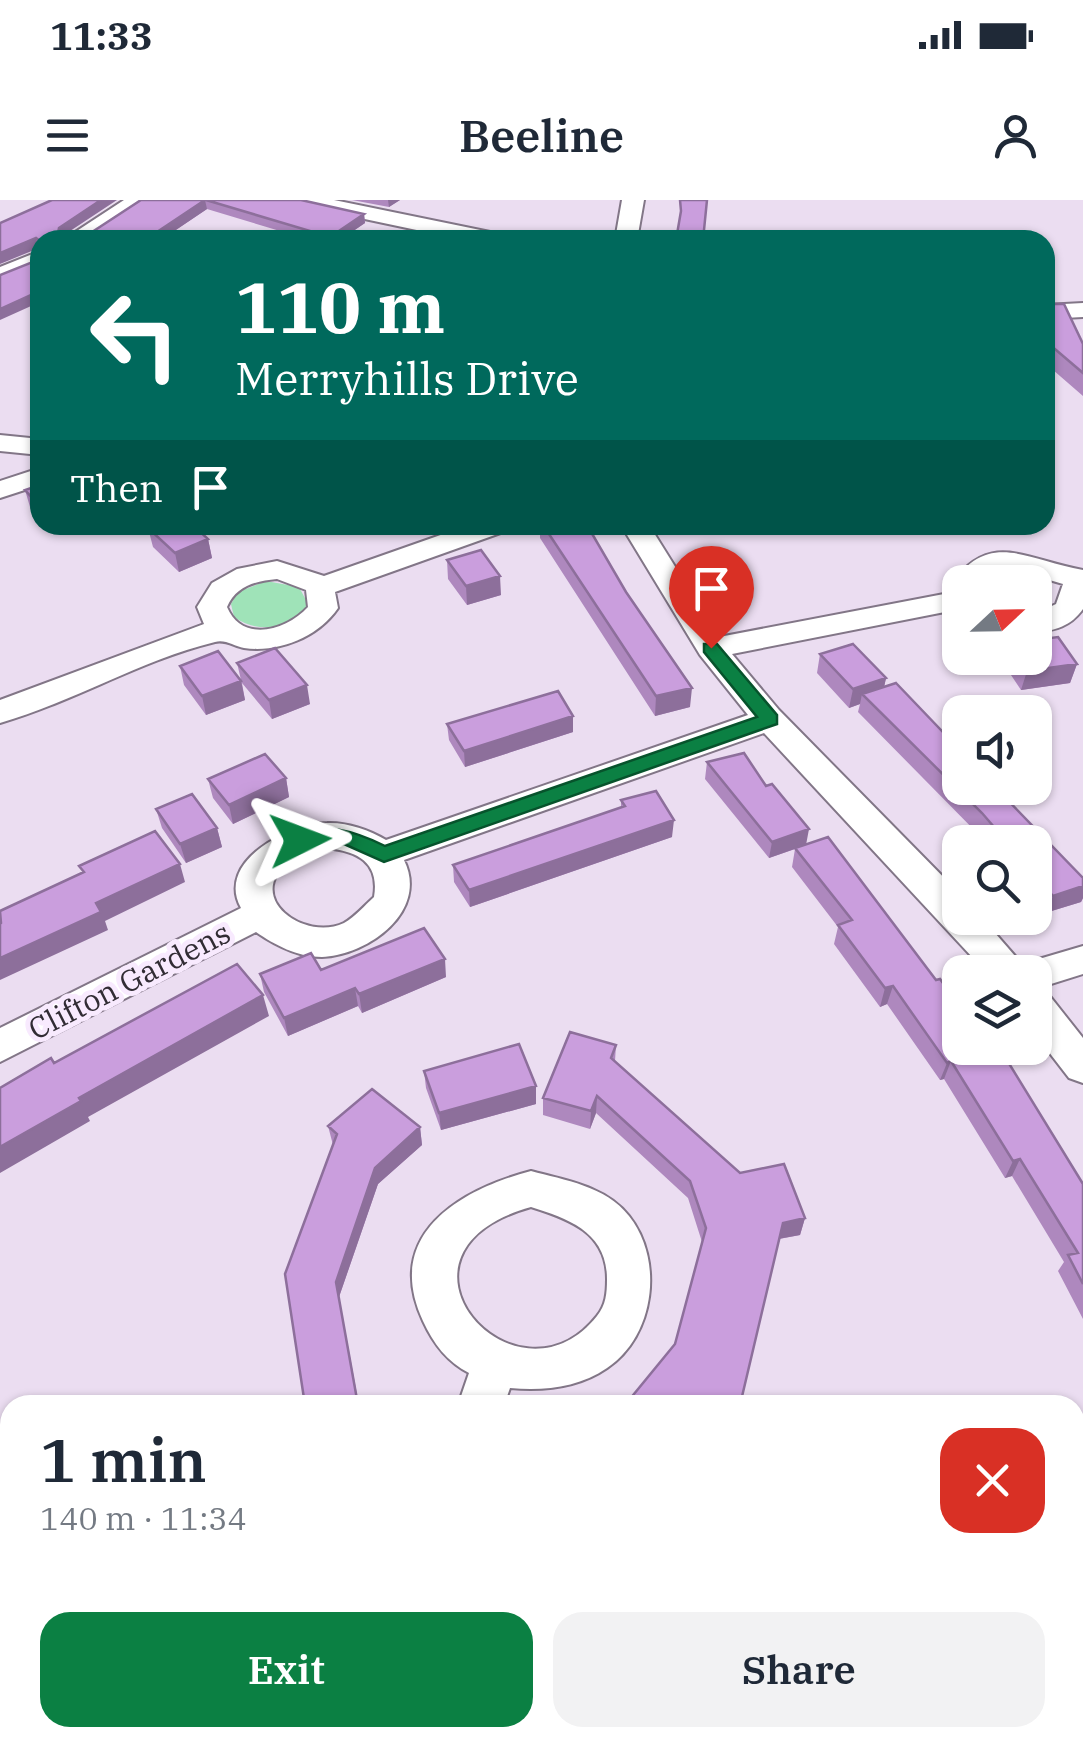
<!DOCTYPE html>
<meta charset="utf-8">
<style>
body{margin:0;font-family:"IBM Plex Serif",serif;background:#f2f2f3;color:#1f2937;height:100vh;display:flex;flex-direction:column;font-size:38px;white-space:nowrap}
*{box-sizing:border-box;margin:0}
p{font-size:32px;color:#747a83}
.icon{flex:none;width:55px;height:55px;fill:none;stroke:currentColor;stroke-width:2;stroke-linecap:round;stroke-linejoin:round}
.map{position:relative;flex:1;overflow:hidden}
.side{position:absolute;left:0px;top:1195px;width:1085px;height:352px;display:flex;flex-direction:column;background:#fff;border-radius:30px 30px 0 0;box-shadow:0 2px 8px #0004}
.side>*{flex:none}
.top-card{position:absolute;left:30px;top:30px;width:1025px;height:305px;border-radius:30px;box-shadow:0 2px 8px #0004;background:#00695c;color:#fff;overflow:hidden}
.needle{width:65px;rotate:68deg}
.tools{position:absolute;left:942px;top:365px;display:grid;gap:20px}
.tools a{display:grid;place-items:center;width:110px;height:110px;border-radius:20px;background:#fff;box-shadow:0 2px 8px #0004;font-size:50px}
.pin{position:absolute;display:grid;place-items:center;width:85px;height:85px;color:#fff;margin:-102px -42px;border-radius:50% 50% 50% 0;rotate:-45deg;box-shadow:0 0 10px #0007}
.pin .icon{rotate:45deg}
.me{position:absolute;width:110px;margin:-55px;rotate:87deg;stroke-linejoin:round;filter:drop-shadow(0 0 8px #0008)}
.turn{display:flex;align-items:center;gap:35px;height:210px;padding:0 40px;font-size:45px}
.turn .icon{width:130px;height:130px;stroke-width:2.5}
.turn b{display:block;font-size:70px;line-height:85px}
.then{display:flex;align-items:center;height:95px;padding:0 40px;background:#0003;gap:20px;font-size:38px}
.round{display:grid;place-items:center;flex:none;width:105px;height:105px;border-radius:30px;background:#f2f2f3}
.overview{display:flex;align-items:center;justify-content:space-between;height:170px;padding:0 40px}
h1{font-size:60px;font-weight:600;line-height:75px}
.button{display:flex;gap:20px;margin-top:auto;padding:20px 40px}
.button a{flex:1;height:115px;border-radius:30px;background:#0b8043;color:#fff;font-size:40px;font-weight:600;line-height:115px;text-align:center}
.button a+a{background:#f2f2f3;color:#1f2937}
.status{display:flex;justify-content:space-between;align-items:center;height:70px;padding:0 50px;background:#fff;direction:ltr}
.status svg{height:28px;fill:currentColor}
header{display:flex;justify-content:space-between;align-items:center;height:130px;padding:0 40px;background:#fff;font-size:45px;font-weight:600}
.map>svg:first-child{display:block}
.green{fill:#9fe3b8}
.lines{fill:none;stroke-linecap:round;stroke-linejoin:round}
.minor-casing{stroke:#827687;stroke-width:4}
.minor{fill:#fff;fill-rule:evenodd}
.wall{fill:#ae88be}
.shaded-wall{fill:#8d6f9b}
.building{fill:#ca9edd;stroke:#8d6f9b;stroke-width:2.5}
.route{fill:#0b8043;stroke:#07532c;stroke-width:2.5}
.labels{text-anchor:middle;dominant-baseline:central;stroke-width:10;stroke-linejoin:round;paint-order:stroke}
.street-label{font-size:30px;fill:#312c34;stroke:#f8eafe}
</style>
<div class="status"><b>11:33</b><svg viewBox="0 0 49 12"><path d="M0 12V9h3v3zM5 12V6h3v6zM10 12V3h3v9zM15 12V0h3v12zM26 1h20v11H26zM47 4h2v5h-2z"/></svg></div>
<header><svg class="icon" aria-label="menu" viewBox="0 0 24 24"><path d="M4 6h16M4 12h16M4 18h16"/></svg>Beeline<svg class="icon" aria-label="person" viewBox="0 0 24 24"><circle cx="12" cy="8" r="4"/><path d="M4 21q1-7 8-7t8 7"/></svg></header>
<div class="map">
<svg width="1083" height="1547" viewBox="0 0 1083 1547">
<rect width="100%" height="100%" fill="#ebddf1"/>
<path class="green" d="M266 381 299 387 307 402 305 410C286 430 256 433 234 417L231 404 238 392Z"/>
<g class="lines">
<defs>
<path id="minor" d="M124 0H150L89 40H63Z
M292 0H334L495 33 506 40H464L303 6Z
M622 0H644L637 40H615Z
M40 51V66L0 82V67Z
M1083 103V117L1045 119V105Z
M0 235 40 239V255L0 251Z
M40 268V285L0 298V281Z
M469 325H510L506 331 335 392 338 408C318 437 279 453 244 448 234 446 225 439 215 442 141 460 73 502 0 523V500L204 424 197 407 212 383 237 369 277 361 324 376ZM277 379 306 390 308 407C286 431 242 443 227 407 236 386 255 381 277 379Z
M621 325H649L719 437 944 394C987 327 1019 358 1083 370V409C1071 426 1055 431 1035 432V414L1056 404 1063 384 1009 368 981 382H960V409L732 454 779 510 960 694V718H982L1022 764 1083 746V774L1035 789V772H986L764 533 404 660C429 711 369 755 322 757 297 757 275 745 256 732L0 862V828L241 708C215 661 289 624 327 623 346 622 370 630 386 640L748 515 700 455ZM326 648C357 651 380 662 374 697 365 705 355 717 344 723 304 742 243 697 289 662 298 655 314 652 326 648Z
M1035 791 1049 795 1083 838V883L1069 878 1035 834Z
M531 971C564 980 606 986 629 1016 664 1060 655 1136 607 1168 578 1188 543 1191 510 1188L504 1205H458L469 1173C447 1162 433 1143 423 1121 383 1035 459 990 531 971ZM531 1007C570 1019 607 1033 607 1079 607 1093 606 1105 597 1116 516 1218 367 1053 531 1007Z
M342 1538H396L393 1547H339Z"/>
</defs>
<use href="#minor" class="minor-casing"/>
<use href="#minor" class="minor"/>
</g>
<path class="wall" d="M141 0H301L364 14 365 23 340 40H310L207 9 161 40H40V48L0 23 66 33 89 34Z
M352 0H400L389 7Z
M1045 67 1047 104 1083 144V196L1045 163Z
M40 285V318L30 307 25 290Z
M540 325H587L690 507 655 516 540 338Z
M148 328 208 339 212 358 179 372 153 347Z
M447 360 501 395 467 405 448 379Z
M820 454 886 478 884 487 1083 678V698L1081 702 1045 713 1035 700V642H986L858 512 860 504 849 508 817 473Z
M1005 458H1035L1077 464 1070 483 1021 490 1003 463Z
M237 463 310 504 272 519 242 483 245 500 206 515 184 485 180 466 241 480Z
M573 516V532L465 567 449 540 447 524Z
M707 562 806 644 1083 984V1119L1058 1071 1064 1062 1012 976 1005 978 944 879 940 880 887 804 880 807 834 744 838 727 792 667 795 649 769 658 705 579Z
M286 578 289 597 233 624 213 598 208 579Z
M621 600 672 637 470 707 454 682 453 665 621 607Z
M156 609 217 628 222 647 186 663 162 628Z
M321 770 446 777 362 813 358 806 288 836 264 792 260 774Z
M616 845 615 861 740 973 805 1018 800 1035 779 1039 675 1144 702 1042 688 998 596 913 590 929 543 915V898Z
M424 871 536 904 441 930 426 888Z
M328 926 420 927 422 945 378 984 339 1097 359 1205H305L333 945Z
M0 1334 10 1337V1416L0 1413Z
M433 1538 738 1547H436Z"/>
<path class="shaded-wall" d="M101 0H117L61 37 58 33 59 28Z
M205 0 207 9 161 40H145Z
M388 0H400L389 7Z
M364 14 365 23 340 40H330V37Z
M36 38 39 48 0 64V53Z
M1053 83 1048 101 1045 103 1046 87Z
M40 91V102L0 120V109Z
M208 339 212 358 179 372 175 353Z
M500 376 501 395 467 405 466 386Z
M1077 464 1070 483 1021 490 1027 471Z
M886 478 882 497 862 494 860 504 849 508 853 489Z
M241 481 245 500 206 515 202 496Z
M307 485 310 504 272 519 269 500Z
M692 488 690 507 655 516 656 496Z
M573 516V532L465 567 464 551Z
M286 578 289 597 233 624 229 605Z
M674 620 672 637 470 707 469 690Z
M217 628 222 647 186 663 180 644Z
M809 629 806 645 769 658 772 642Z
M180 664 185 682 105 721 108 730 0 780V758L96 703Z
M1083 686V698L1081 702 1045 713 1053 696Z
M445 759 446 777 362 813 359 794Z
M893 786 887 804 880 807 885 788Z
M355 788 358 806 288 836 284 818Z
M263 795 269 816 88 917 90 921 0 973V947L79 898Z
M951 861 944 879 940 880 947 863Z
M536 886V904L441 930 439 913Z
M597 896 596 913 590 929 591 911Z
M420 927 422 945 378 984 339 1097 358 1205 336 1082 375 968Z
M1020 959 1012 976 1005 978 1013 961Z
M805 1018 800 1035 778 1039 783 1023Z"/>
<path class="building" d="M52 0H101L59 28 58 33 89 34 141 0H205L145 40 40 41 36 38 0 53V23Z
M206 0H301L364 14 330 37Z
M680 0H707L703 40H676L681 11Z
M40 59V91L0 109V75Z
M1045 67 1053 83 1046 87 1047 104H1064L1083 144V173L1049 144 1045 135Z
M40 285V306L25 290Z
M155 325H193L208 339 175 353 148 328Z
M543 325H587L626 392 692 488 656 496Z
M481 350 500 376 466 386 447 360Z
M1058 437 1077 464 1027 471 1018 458H1035V440Z
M853 444 886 478 853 489 820 454Z
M275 448 307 485 269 500 237 463Z
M218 451 241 481 202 496 180 466Z
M896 483 960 550V588H996L1083 678V686L1053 696 1035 675V642H1007L982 613 862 494Z
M558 491 573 516 464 551 447 524Z
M744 553 766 586 772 584 809 629 772 642 707 562Z
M265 554 286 578 229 605 208 579Z
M656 591 674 620 469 690 453 665 625 606 621 600Z
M192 594 217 628 180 644 156 609Z
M155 631 180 664 96 703 101 712 0 758V724L1 723 0 711 84 672 79 666Z
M828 637 936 780 940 779 960 806V848H991L995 854 1002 852 1083 984V1084L1068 1055 1078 1053 1020 959 1013 961 951 861 947 863 893 786 885 788 838 725 852 720 795 648Z
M424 728 445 759 359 794 355 788 284 818 260 774 311 753 321 770Z
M237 764 263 795 79 898 81 901 0 947V888L51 858 54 863Z
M570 832 616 845 611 858 740 973 784 964 805 1018 783 1023 740 1205H625L675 1144 706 1028 690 981 597 896 591 911 543 898Z
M519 844 536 886 439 913 424 871Z
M372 889 420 927 375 968 336 1082 358 1205H305L285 1074 337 934 328 926Z
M0 1334 10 1337V1406L0 1403Z
M435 1538H697L738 1547H471Z"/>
<path class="route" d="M704 444H717L777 515V524L384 662 344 644 300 647 290 640C312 615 361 634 385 646L757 517 704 452Z"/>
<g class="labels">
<g class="street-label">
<text transform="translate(129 780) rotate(-27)">Clifton Gardens</text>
</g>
</g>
</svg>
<div class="tools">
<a><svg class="needle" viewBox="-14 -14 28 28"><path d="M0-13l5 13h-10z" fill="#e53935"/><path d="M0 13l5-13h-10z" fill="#747a83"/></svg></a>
<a><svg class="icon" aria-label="sound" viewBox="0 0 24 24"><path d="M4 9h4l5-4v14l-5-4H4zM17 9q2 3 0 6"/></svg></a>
<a><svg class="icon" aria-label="search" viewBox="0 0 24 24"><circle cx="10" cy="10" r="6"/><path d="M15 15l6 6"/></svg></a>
<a><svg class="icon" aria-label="layers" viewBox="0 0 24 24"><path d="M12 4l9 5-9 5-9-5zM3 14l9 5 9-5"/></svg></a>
</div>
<div class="pin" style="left:711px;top:448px;background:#d93025"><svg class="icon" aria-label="arrive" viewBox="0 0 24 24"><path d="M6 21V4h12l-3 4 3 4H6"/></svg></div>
<svg class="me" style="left:300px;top:640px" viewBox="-20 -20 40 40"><path d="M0-17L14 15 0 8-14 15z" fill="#0b8043" stroke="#fff" stroke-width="4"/></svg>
<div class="top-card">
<div class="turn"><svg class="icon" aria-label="left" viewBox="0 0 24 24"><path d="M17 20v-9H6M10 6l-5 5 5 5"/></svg><div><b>110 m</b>Merryhills Drive</div></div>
<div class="then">Then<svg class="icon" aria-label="arrive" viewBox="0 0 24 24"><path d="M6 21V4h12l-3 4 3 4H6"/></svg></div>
</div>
<section class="side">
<div class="overview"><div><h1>1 min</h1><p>140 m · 11:34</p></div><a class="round" style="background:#d93025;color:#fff"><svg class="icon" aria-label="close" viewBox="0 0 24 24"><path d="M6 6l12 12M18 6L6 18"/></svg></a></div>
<div class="button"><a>Exit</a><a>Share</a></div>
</section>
</div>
